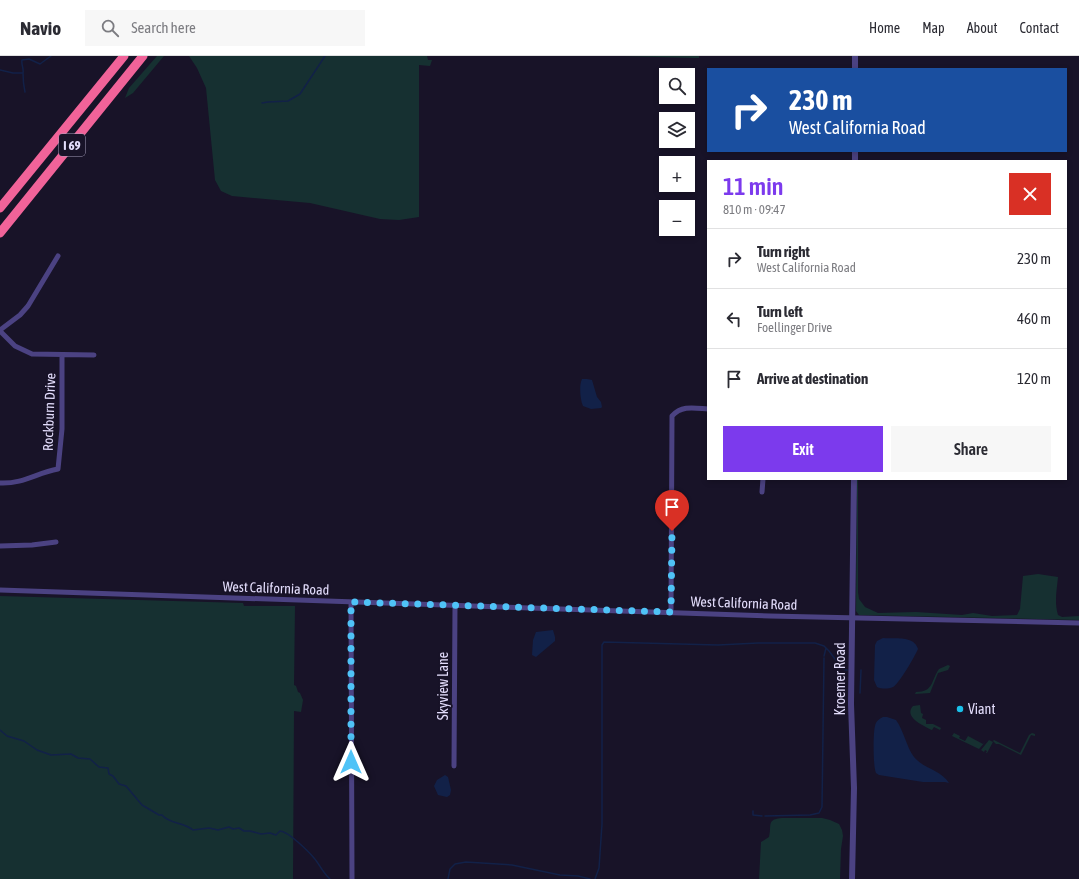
<!DOCTYPE html>
<meta charset="utf-8">
<style>
body{margin:0;font-family:"Asap Condensed",sans-serif;background:#f7f7f7;color:#2b2b33;height:100vh;display:flex;flex-direction:column;font-size:15px;white-space:nowrap}
*{box-sizing:border-box;margin:0}
p{font-size:13px;color:#7c7c81}
.icon{flex:none;width:22px;height:22px;fill:none;stroke:currentColor;stroke-width:2;stroke-linecap:round;stroke-linejoin:round}
.map{position:relative;flex:1;overflow:hidden}
.panel{position:absolute;left:707px;top:104px;width:360px;height:320px;display:flex;flex-direction:column;background:#fff;border-radius:0px;box-shadow:0 2px 6px #0003}
.panel>*{flex:none}
.top-card{position:absolute;left:707px;top:12px;width:360px;height:84px;border-radius:0px;box-shadow:0 2px 6px #0003;background:#1a4fa0;color:#fff;overflow:hidden}
.tools{position:absolute;left:659px;top:12px;display:grid;gap:8px}
.tools a{display:grid;place-items:center;width:36px;height:36px;border-radius:0px;background:#fff;box-shadow:0 2px 6px #0003;font-size:20px}
.pin{position:absolute;display:grid;place-items:center;width:34px;height:34px;color:#fff;margin:-41px -17px;border-radius:50% 50% 50% 0;rotate:-45deg;box-shadow:0 0 4px #0007}
.pin .icon{rotate:45deg}
.me{position:absolute;width:44px;margin:-22px;rotate:0deg;stroke-linejoin:round;filter:drop-shadow(0 0 3px #0008)}
.turn{display:flex;align-items:center;gap:14px;height:84px;padding:0 16px;font-size:18px}
.turn .icon{width:52px;height:52px;stroke-width:2.5}
.turn b{display:block;font-size:28px;line-height:34px}
.round{display:grid;place-items:center;flex:none;width:42px;height:42px;border-radius:0px;background:#f7f7f7}
.overview{display:flex;align-items:center;justify-content:space-between;height:68px;padding:0 16px}
h1{font-size:24px;font-weight:600;line-height:30px;color:#7c3aed}
.primary-button{display:flex;gap:8px;margin-top:auto;padding:8px 16px}
.primary-button a{flex:1;height:46px;border-radius:0px;background:#7c3aed;color:#fff;font-size:16px;font-weight:600;line-height:46px;text-align:center}
.primary-button a+a{background:#f7f7f7;color:#2b2b33}
ul{padding:0;list-style:none}
li{display:flex;align-items:center;gap:12px;height:60px;padding:0 16px;border-top:1px solid #e1e1e2}
li div{flex:1}
li b{display:block;font-size:15px}
li em{font-style:normal}
header{display:flex;align-items:center;gap:24px;box-sizing:border-box;height:56px;padding:0 20px;background:#fff;border-bottom:1px solid #e1e1e2}
header strong{font-size:19px}
nav{display:flex;gap:22px;margin-inline-start:auto;font-size:14px}
.search{width:280px;height:36px;background:#f7f7f7;display:flex;align-items:center;gap:10px;box-sizing:border-box;padding:0 14px;border-radius:0px;color:#7c7c81;font-size:15px}
.map>svg:first-child{display:block}
.green{fill:#163031}
.water{fill:#122148}
.lines{fill:none;stroke-linecap:round;stroke-linejoin:round}
.stream{stroke:#122148;stroke-width:1.5}
.minor{stroke:#4b4282;stroke-width:5}
.tertiary{stroke:#4b4282;stroke-width:6}
.motorway{stroke:#f16399;stroke-width:9}
.route{stroke:#4fc3f7;stroke-width:7;stroke-dasharray:0 12.6}
.poi-dot{fill:#1ac1ea;stroke:#181328;stroke-width:1.5}
.labels{text-anchor:middle;dominant-baseline:central;stroke-width:3.5;stroke-linejoin:round;paint-order:stroke}
.shield{fill:#181328;stroke:#a6a0bc;stroke-width:1}
.shield-label{font-size:13px;font-weight:bold;fill:#e3ddfc}
.street-label{font-size:14px;fill:#e3ddfc;stroke:#181328}
.poi-label{font-size:14px;fill:#e3ddfc;stroke:#181328;text-anchor:start}
</style>
<header>
<strong>Navio</strong>
<div class="search"><svg class="icon" aria-label="search" viewBox="0 0 24 24"><circle cx="10" cy="10" r="6"/><path d="M15 15l6 6"/></svg>Search here</div>
<nav><a>Home</a><a>Map</a><a>About</a><a>Contact</a></nav>
</header>
<div class="map">
<svg width="1079" height="823" viewBox="0 0 1079 823">
<rect width="100%" height="100%" fill="#181328"/>
<path class="green" d="M157 0H164L133 37 125 42 129 32Z
M189 0H427L428 4H432L430 10 419 9V161L399 164 380 163 310 147 232 140 221 135 215 124 206 32 197 12Z
M622 0H699V2H694Z
M857 423H858V536L859 543 865 551 878 557 916 556 962 559 973 557 992 560 1017 559 1020 553 1023 520 1038 518 1058 521C1057 533 1054 546 1058 559L1062 561 1079 560V564L859 559 856 555Z
M0 540 243 547 244 550H295L294 629 296 630 298 636 300 637 303 644 301 656 294 655 293 823H0Z
M948 609 950 610 948 614 938 617 930 637 915 638 916 636C934 636 931 624 939 613Z
M920 649 921 657 923 658 922 662 926 664V668H933L941 672 940 674 934 671 932 674C924 670 903 661 913 650Z
M954 677 960 680 959 682 965 685 968 680 983 688 986 685 979 693 952 680Z
M1032 677 1035 678V680L1031 679 1021 699 999 688H996L993 685 994 684 1020 697 1029 679Z
M989 684 993 686 987 697H986L987 695 985 694 984 696 981 694Z
M782 762H822L830 764 839 768 842 774 843 780 841 793 840 823H759L761 786 769 781C772 770 766 763 782 762Z"/>
<path class="water" d="M582 323H587L592 324 597 341 601 346 602 351 601 352 591 353 583 350C580 343 579 329 582 323Z
M553 574 555 581V585L536 601 532 599 533 584 536 576Z
M883 582C895 583 914 579 918 593 915 600 899 628 893 631 888 633 882 633 877 631L874 624 875 589 877 585Z
M883 661H887L896 664C904 675 906 690 914 701 924 713 941 714 949 727L945 726H923L879 719 876 717C873 711 873 677 875 670 876 665 879 663 883 661Z
M445 719 448 721 451 734 450 739 447 741 438 739 434 730 437 724Z"/>
<g class="lines">
<path class="stream" d="M0 14 13 17H23
M25 36C23 27 23 26 23 17 24 12 21 9 22 4L29 3 40 8 51 0
M262 47 268 46 288 45 300 38 325 0
M824 600 826 592
M836 604 842 613 847 614
M860 637 861 614
M0 674 7 680 24 685 37 694 51 699 71 698 78 702 90 703 99 711 108 712 109 718 113 720 119 728 126 730 142 749 159 759H162C169 768 184 766 193 774L209 772 218 774 229 771 233 773 239 772 244 775H250L261 778 270 777 276 779 280 775C288 775 309 796 314 802 320 809 323 817 330 823
M753 755V759L762 760
M765 760 810 759 819 757 822 751 824 602
M448 823 450 813 455 808 466 806 512 809 560 819 578 820 590 823
M595 823 599 812 602 768V589L604 586 718 589 758 587H815L824 590 829 595 835 603"/>
<path class="minor" d="M0 274 20 259 28 250 58 200
M0 275 15 290 32 298 94 299
M0 427C24 428 36 417 58 413L62 373V299
M762 436 763 423
M0 490 32 489 56 486
M0 534 770 560 1079 567
M351 546 352 823
M671 556 672 360C682 349 694 352 708 353
M454 710 455 550"/>
<path class="tertiary" d="M855 13V0
M855 105V95
M852 823 854 732 851 648 854 423"/>
<path class="motorway" d="M0 152 124 0
M0 177 143 0"/>
</g>
<g class="lines">
<path class="route" d="M351 706V546L671 556 672 475"/>
</g>
<circle class="poi-dot" cx="960" cy="653" r="4"/>
<g class="labels">
<rect class="shield" x="59" y="78" width="26" height="22" rx="3"/>
<g class="shield-label">
<text x="72" y="89">I 69</text>
</g>
<g class="street-label">
<text transform="translate(49 356) rotate(-88)">Rockburn Drive</text>
<text transform="translate(276 532) rotate(2)">West California Road</text>
<text transform="translate(744 547) rotate(2)">West California Road</text>
<text transform="translate(840 623) rotate(-90)">Kroemer Road</text>
<text transform="translate(443 630) rotate(-90)">Skyview Lane</text>
</g>
<g class="poi-label">
<text x="968" y="653">Viant</text>
</g>
</g>
</svg>
<div class="tools">
<a><svg class="icon" aria-label="search" viewBox="0 0 24 24"><circle cx="10" cy="10" r="6"/><path d="M15 15l6 6"/></svg></a>
<a><svg class="icon" aria-label="layers" viewBox="0 0 24 24"><path d="M12 4l9 5-9 5-9-5zM3 14l9 5 9-5"/></svg></a>
<a>+</a>
<a>−</a>
</div>
<div class="pin" style="left:672px;top:475px;background:#d93025"><svg class="icon" aria-label="arrive" viewBox="0 0 24 24"><path d="M6 21V4h12l-3 4 3 4H6"/></svg></div>
<svg class="me" style="left:351px;top:706px" viewBox="-20 -20 40 40"><path d="M0-17L14 15 0 8-14 15z" fill="#4fc3f7" stroke="#fff" stroke-width="4"/></svg>
<div class="top-card">
<div class="turn"><svg class="icon" aria-label="right" viewBox="0 0 24 24"><path d="M7 20v-9h11M14 6l5 5-5 5"/></svg><div><b>230 m</b>West California Road</div></div>
</div>
<section class="panel">
<div class="overview"><div><h1>11 min</h1><p>810 m · 09:47</p></div><a class="round" style="background:#d93025;color:#fff"><svg class="icon" aria-label="close" viewBox="0 0 24 24"><path d="M6 6l12 12M18 6L6 18"/></svg></a></div>
<ul>
<li><svg class="icon" aria-label="right" viewBox="0 0 24 24"><path d="M7 20v-9h11M14 6l5 5-5 5"/></svg><div><b>Turn right</b><p>West California Road</p></div><em>230 m</em></li>
<li><svg class="icon" aria-label="left" viewBox="0 0 24 24"><path d="M17 20v-9H6M10 6l-5 5 5 5"/></svg><div><b>Turn left</b><p>Foellinger Drive</p></div><em>460 m</em></li>
<li><svg class="icon" aria-label="arrive" viewBox="0 0 24 24"><path d="M6 21V4h12l-3 4 3 4H6"/></svg><div><b>Arrive at destination</b></div><em>120 m</em></li>
</ul>
<div class="primary-button"><a>Exit</a><a>Share</a></div>
</section>
</div>
